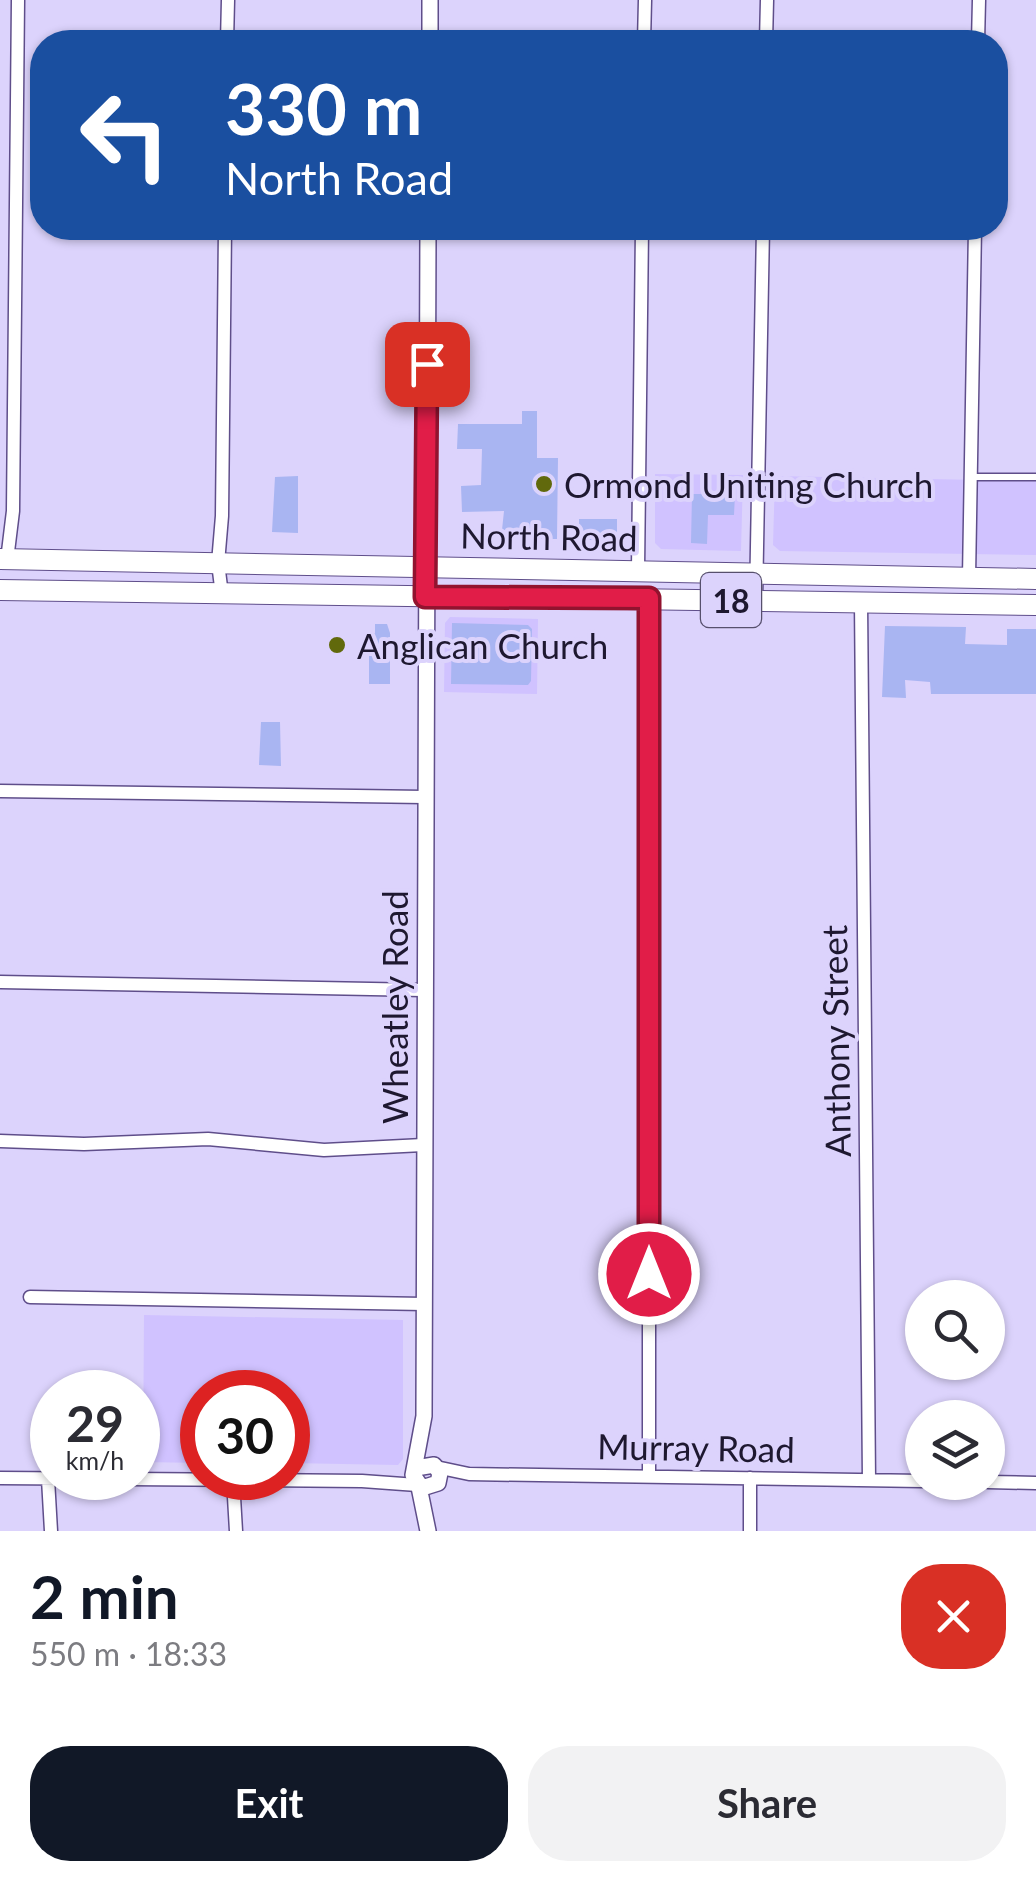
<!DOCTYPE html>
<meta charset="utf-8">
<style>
body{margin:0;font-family:Lato,sans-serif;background:#f2f2f3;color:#2b2b33;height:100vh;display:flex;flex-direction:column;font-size:38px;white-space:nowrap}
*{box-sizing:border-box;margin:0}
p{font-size:32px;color:#7c7c81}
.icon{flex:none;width:55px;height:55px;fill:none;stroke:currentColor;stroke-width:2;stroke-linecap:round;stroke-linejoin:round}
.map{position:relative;height:1531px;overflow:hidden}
.panel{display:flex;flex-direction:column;background:#fff;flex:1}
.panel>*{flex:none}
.hud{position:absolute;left:30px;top:30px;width:978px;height:210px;border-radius:40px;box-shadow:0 2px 8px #0004;background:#1a4fa0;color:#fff;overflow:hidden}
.buttons{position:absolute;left:905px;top:1280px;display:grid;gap:20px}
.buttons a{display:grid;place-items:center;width:100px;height:100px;border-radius:50%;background:#fff;box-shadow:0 2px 8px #0004;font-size:50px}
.speed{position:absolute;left:30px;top:1370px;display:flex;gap:20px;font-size:50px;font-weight:700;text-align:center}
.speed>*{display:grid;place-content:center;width:130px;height:130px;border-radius:50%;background:#fff;box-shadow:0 2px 8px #0004;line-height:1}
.speed small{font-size:25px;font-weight:400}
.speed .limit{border:15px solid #d22;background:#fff;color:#111}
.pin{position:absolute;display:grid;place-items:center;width:85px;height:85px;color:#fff;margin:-42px;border-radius:20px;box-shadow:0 5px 15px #0006}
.me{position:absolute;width:110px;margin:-55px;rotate:0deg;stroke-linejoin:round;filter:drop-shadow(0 0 8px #0008)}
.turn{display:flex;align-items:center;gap:35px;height:210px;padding:0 30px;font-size:45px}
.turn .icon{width:130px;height:130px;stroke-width:2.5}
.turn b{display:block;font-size:70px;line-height:85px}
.round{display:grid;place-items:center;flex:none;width:105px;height:105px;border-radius:40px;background:#f2f2f3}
.overview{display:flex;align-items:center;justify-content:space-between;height:170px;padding:0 30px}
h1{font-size:60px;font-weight:700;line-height:75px;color:#111827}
.cta{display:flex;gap:20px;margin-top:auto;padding:20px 30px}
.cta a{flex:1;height:115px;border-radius:40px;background:#111827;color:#fff;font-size:40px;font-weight:700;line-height:115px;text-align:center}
.cta a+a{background:#f2f2f3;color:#2b2b33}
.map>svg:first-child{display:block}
.built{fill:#d0c2ff}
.building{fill:#a9b5f2}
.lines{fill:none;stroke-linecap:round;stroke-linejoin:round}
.service-casing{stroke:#5f4e8a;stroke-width:9}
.minor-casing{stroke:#5f4e8a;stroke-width:15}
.tertiary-casing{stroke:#5f4e8a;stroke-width:18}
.trunk-casing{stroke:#5f4e8a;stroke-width:22}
.service{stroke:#fff;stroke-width:6}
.minor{stroke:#fff;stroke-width:12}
.tertiary{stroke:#fff;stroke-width:15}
.trunk{stroke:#fff;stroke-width:20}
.route-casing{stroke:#92132f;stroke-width:25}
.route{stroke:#e11d48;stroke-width:18}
.poi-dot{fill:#61690c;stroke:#dcd3fc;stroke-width:4}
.labels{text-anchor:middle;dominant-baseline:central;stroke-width:8;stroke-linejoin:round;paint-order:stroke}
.shield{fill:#dcd3fc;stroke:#57506d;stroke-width:2.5}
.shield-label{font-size:32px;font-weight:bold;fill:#1e1830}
.poi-label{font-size:35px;fill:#1e1830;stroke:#dcd3fc;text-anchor:start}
.street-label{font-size:35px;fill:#1e1830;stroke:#dcd3fc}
</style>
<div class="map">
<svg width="1036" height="1531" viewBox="0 0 1036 1531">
<rect width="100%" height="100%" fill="#dcd3fc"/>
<path class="built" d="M655 474 743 475 741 551 661 549 655 543Z
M775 476 1036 481V555L780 551 773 545Z
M450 617 538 619 537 694 444 692 445 623Z
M144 1315 403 1320V1459L398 1465 288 1463V1392H202V1463L143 1462Z"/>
<path class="building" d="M522 411H537V458H558L557 539H536V530H502L504 511 462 512 461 486 481 485 482 449H457L458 424H522Z
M298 476V533L272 532 275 477Z
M692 494H735L734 515H708L707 544 691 543Z
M579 519H617V541L596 545V540H587V535H579Z
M452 623 528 625 532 629 531 681 528 685 451 684Z
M375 624H387L390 633V684H369V633H375Z
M885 626 966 627 965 644 1007 645V629H1036V694H931L930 682 905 680 906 698 882 697Z
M261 722H280L281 766 259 765Z"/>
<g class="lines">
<defs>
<path id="service" d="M972 477H1036"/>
<path id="minor" d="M227 42 228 0
M644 42 645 0
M766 42 767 0
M978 42 979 0
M7 560 13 511 18 0
M638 570 642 228
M969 577 975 228
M222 595 218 563 222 516 225 228
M649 598V1476
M756 600 763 228
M861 602 869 1480
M0 791 424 797
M0 982 423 990
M0 1141 84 1144 208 1139 324 1150 423 1145
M30 1297 424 1304
M436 1467 469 1474 922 1481
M0 1478 362 1481 417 1485
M48 1479 51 1531
M233 1480 236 1531
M988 1482 1036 1483
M750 1531V1478"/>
<path id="tertiary" d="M430 42V0
M416 1468 434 1465 440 1473 438 1483 422 1488 413 1475 424 1416 428 228
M419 1487 428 1531"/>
<path id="trunk" d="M0 559 1036 579
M0 590 1036 605"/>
</defs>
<use href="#service" class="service-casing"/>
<use href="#minor" class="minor-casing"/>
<use href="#tertiary" class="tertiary-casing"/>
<use href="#trunk" class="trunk-casing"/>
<use href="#service" class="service"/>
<use href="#minor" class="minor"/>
<use href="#tertiary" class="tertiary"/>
<use href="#trunk" class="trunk"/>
</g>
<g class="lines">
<defs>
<path id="route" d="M427 364 425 597 649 598V1274"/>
</defs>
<use href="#route" class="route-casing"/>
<use href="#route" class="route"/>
</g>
<g class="poi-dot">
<circle cx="544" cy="484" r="10"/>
<circle cx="337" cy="645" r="10"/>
</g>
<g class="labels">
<rect class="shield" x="701" y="573" width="60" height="54" rx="8"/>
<g class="shield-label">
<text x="731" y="600">18</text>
</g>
<g class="poi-label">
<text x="564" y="484">Ormond Uniting Church</text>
<text x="357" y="645">Anglican Church</text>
</g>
<g class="street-label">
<text transform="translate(549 536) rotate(1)">North Road</text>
<text transform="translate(394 1007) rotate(-90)">Wheatley Road</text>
<text transform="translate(835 1041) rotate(-91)">Anthony Street</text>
<text transform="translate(696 1447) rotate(1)">Murray Road</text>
</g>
</g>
</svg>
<div class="buttons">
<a><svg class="icon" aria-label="search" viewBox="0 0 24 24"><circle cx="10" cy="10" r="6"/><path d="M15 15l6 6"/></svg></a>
<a><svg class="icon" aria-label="layers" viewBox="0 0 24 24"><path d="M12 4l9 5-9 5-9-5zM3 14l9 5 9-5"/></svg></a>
</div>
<div class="speed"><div>29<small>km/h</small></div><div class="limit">30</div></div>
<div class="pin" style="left:427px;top:364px;background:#d93025"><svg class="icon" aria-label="arrive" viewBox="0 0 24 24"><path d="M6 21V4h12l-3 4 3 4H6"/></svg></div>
<svg class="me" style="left:649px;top:1274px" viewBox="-20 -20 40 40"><circle r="17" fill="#e11d48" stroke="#fff" stroke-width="3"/><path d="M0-11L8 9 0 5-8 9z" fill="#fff"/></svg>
<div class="hud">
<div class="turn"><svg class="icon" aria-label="left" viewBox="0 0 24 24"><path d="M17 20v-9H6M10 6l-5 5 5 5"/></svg><div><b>330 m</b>North Road</div></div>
</div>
</div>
<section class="panel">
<div class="overview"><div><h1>2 min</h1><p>550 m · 18:33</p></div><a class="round" style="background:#d93025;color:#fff"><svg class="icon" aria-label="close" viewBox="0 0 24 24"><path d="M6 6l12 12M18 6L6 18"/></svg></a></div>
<div class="cta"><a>Exit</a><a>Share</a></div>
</section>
